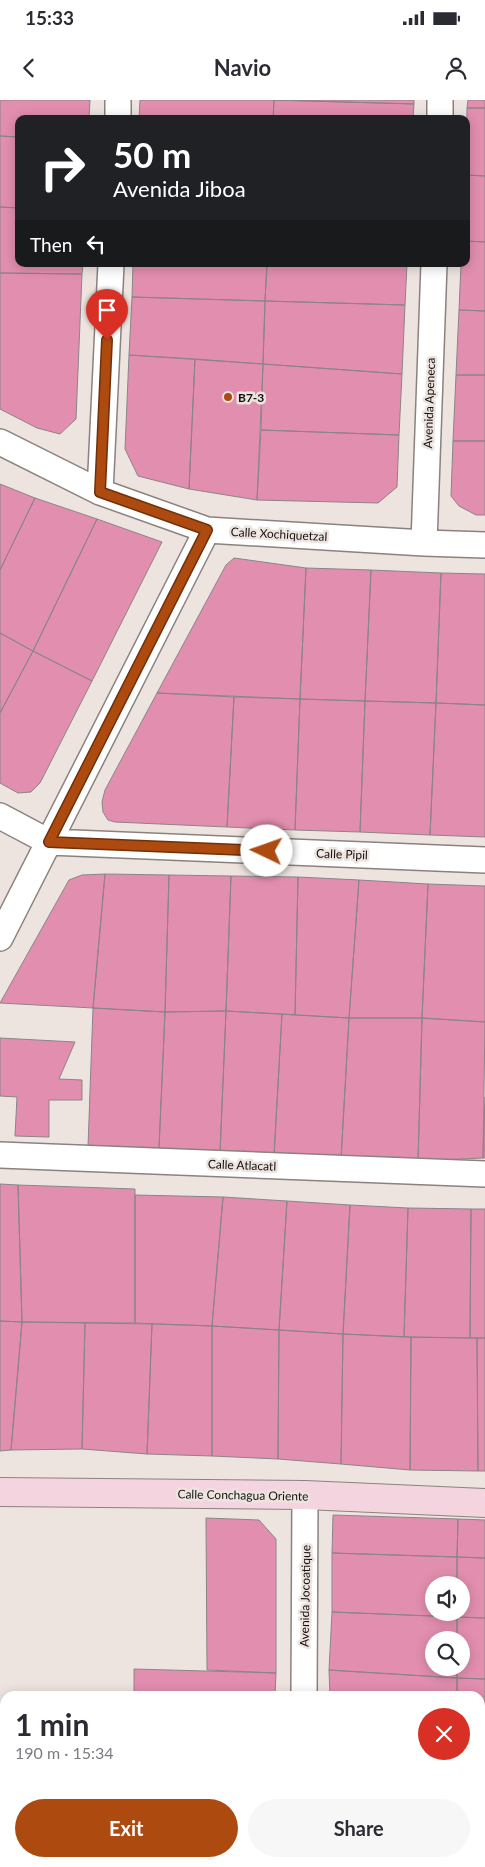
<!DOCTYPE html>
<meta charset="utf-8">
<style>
body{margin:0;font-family:Lato,sans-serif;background:#f7f7f7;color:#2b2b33;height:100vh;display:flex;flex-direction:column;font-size:19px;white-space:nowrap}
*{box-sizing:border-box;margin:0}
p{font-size:16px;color:#7c7c81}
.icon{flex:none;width:28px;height:28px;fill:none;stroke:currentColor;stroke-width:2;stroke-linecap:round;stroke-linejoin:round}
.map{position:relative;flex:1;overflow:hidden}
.drawer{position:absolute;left:0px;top:1591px;width:485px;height:176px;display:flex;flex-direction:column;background:#fff;border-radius:15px 15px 0 0;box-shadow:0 2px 12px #0003}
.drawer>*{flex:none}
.banner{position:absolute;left:15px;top:15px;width:455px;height:152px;border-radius:10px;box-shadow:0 2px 12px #0003;background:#202124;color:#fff;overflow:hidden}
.controls{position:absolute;left:425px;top:1476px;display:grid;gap:10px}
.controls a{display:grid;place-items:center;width:45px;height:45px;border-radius:50%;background:#fff;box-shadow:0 2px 12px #0003;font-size:25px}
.pin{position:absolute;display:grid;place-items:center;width:42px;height:42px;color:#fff;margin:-51px -21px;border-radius:50% 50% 50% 0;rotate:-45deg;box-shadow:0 0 5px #0007}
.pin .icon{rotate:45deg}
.me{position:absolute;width:55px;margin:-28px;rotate:273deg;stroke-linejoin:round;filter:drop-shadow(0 0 4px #0008)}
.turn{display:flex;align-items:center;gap:18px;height:105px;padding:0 15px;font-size:22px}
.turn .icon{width:65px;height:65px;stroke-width:2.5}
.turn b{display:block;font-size:35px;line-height:42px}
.then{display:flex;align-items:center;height:48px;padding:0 15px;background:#0003;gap:10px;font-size:19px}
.round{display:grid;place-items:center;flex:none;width:52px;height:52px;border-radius:26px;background:#f7f7f7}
.headline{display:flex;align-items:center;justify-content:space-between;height:85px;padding:0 15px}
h1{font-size:30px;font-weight:700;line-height:38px}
.primary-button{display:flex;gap:10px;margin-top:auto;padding:10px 15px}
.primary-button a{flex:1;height:58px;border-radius:30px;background:#ac4a10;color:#fff;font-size:20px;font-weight:700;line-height:58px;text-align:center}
.primary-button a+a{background:#f7f7f7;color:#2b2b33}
.status{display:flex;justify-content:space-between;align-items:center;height:35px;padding:0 25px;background:#fff;direction:ltr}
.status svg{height:14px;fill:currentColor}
header{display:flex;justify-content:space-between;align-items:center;height:65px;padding:0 15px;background:#fff;font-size:22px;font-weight:700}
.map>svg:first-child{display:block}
.building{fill:#e28eaf;stroke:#8d8487}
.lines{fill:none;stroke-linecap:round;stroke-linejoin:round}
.minor-casing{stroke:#8b827f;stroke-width:28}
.secondary-casing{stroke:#8b827f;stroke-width:30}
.minor{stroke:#fff;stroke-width:25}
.secondary{stroke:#f4d5df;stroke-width:28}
.route-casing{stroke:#70300a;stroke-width:12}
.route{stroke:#ac4a10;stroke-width:9}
.poi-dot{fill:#ac4a10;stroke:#ede4e0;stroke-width:2}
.labels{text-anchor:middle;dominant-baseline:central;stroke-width:5;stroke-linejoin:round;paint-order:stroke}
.poi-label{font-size:12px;font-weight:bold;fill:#13100e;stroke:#ede4e0;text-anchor:start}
.street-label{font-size:12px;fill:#13100e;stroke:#ede4e0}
</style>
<div class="status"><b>15:33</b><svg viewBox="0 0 49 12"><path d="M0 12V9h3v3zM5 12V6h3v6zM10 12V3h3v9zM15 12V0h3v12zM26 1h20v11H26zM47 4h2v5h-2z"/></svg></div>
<header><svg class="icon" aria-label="back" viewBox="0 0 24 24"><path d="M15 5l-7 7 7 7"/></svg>Navio<svg class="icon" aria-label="person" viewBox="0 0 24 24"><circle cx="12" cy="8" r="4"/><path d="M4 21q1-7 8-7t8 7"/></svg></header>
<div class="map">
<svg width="485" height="1767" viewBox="0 0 485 1767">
<rect width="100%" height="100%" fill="#ede4e0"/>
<path class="building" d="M0 0H90L89 19H19V37L0 36Z
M140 0H274L273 19H139Z
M274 0H414V4Z
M274 0 414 4 413 19H273Z
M468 0H485V8H467Z
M467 8H485V76L466 75Z
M0 36 19 37V108L0 107Z
M466 75 485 76V142L466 141Z
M0 107 19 108V164H83L82 174 0 173Z
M466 141 485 142V211L459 210 461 164H466Z
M133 164H267L265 201 132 197Z
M267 164H407L405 205 265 201Z
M0 173 82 174 76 319 60 334 37 328 0 309Z
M132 197 265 201 263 264 129 255Z
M265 201 405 205 402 274 263 264Z
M459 210 485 211V275H456Z
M129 255 195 259 189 389 138 376 125 349Z
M195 259 263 264 257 400 189 389Z
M263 264 402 274 399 335 261 330Z
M456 275H485V341H453Z
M261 330 399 335 397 387 378 403 257 400Z
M453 341H485V415H476L459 406 451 396Z
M0 384 35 398 0 470Z
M35 398 97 419 33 551 0 533V470Z
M97 419 162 442 92 581 33 551Z
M234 458 306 468 300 599 157 593 226 465Z
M306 468 371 470 365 601 300 599Z
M371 470 441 473 436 603 365 601Z
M441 473 485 474V605L436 603Z
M0 533 33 551 0 613Z
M33 551 92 581 40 683 31 692 18 693 0 683V613Z
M157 593 234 597 227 727 115 722 108 720 103 712 102 702 105 690Z
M234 597 300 599 295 730 227 727Z
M300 599 365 601 360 732 295 730Z
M365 601 436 603 430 735 360 732Z
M436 603 485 605V737L430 735Z
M105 774 93 908 0 903 69 780 82 775Z
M105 774 169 775 165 912 93 908Z
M169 775 231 776 226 911 165 912Z
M231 776 298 777 295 915 226 911Z
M298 777 359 780 349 918 295 915Z
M359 780 428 784 422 918H349Z
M428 784 485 786V922L422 918Z
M93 908 165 912 159 1048 88 1047Z
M226 911 220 1053 159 1048 165 912Z
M226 911 282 914 274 1056 220 1053Z
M282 914 349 918 341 1059 274 1056Z
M349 918H422L418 1061 341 1059Z
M422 918 485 922 483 1058 418 1061Z
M0 938 75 942 59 979 82 980V1000H49V1037L15 1036 17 997 0 996Z
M485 997V1058H483Z
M0 1084 18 1085 22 1222 0 1221Z
M18 1085 135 1089V1223L22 1222Z
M135 1095 223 1097 212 1226 135 1223Z
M223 1097 287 1101 279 1230 212 1226Z
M287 1101 350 1105 343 1234 279 1230Z
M350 1105 408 1108 404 1237 343 1234Z
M408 1108 471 1109 470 1238 404 1237Z
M471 1109H485V1238H470Z
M0 1221 22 1222 11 1350 0 1351Z
M22 1222 85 1223 82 1349 11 1350Z
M85 1223 152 1224 147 1354 82 1349Z
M152 1224 212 1226V1356L147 1354Z
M212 1226 279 1230 278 1359 212 1356Z
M279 1230 343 1234 341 1364 278 1359Z
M343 1234 411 1237 410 1370 341 1364Z
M411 1237 477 1238 478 1371 410 1370Z
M477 1238H485V1371H478Z
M333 1415 458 1419 457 1457 332 1453Z
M206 1418 259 1420 276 1439V1573L207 1570Z
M458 1419 485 1420V1458L457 1457Z
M332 1453 457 1457V1485H434V1512H457V1517L332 1512Z
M457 1457 485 1458V1518L457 1517V1512H461V1485H457Z
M332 1512 457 1517V1540H434V1568H457V1578L329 1570Z
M457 1517 485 1518V1579L457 1578V1568H461V1540H457Z
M134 1569 276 1573 275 1596H134Z
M329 1570 457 1578V1596H330Z
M457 1578 485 1579V1639H480V1596H457Z
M480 1639H485V1706H480Z
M480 1706H485V1767H455V1762H480Z
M126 1762H208L271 1767H126Z
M208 1762H271V1766Z
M328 1762H455V1767H328Z"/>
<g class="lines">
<defs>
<path id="minor" d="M118 19V0
M440 19V0
M0 342 100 392 207 430 424 443 485 445
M100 392 111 164
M424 443 434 164
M0 716 49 742 485 760
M0 838 207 430
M0 1055 485 1074
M304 1596 305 1395
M302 1767V1762"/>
<path id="secondary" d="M0 1392 305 1395 485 1403"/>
</defs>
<use href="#minor" class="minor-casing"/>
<use href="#secondary" class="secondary-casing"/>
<use href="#minor" class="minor"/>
<use href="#secondary" class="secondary"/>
</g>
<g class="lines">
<defs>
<path id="route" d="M107 240 100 392 207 430 49 742 267 751"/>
</defs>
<use href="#route" class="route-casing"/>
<use href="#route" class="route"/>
</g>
<circle class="poi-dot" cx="228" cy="297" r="5"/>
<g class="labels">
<g class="poi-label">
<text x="238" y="297">B7-3</text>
</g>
<g class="street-label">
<text transform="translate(429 303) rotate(-88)">Avenida Apeneca</text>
<text transform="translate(279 434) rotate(3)">Calle Xochiquetzal</text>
<text transform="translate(342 754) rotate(2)">Calle Pipil</text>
<text transform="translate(242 1065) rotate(2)">Calle Atlacatl</text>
<text transform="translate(243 1395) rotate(1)">Calle Conchagua Oriente</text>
<text transform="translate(305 1496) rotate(-89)">Avenida Jocoatique</text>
</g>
</g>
</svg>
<div class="controls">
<a><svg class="icon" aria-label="sound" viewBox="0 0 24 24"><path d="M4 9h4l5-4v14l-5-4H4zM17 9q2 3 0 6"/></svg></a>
<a><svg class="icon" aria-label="search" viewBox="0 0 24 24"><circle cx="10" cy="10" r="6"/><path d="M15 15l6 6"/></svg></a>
</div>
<div class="pin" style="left:107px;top:240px;background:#d93025"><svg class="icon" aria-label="arrive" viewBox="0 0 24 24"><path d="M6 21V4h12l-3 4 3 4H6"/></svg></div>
<svg class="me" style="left:267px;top:751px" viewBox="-20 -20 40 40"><circle r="19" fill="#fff"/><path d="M0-13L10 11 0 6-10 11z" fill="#ac4a10"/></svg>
<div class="banner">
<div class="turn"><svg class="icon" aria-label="right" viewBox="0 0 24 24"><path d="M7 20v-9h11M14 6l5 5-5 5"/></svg><div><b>50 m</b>Avenida Jiboa</div></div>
<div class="then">Then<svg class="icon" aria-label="left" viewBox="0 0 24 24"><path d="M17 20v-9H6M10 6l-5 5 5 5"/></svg></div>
</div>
<section class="drawer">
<div class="headline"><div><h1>1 min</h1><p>190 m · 15:34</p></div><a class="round" style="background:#d93025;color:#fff"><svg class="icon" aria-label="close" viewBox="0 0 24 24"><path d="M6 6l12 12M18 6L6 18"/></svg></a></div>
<div class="primary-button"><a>Exit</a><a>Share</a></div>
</section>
</div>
